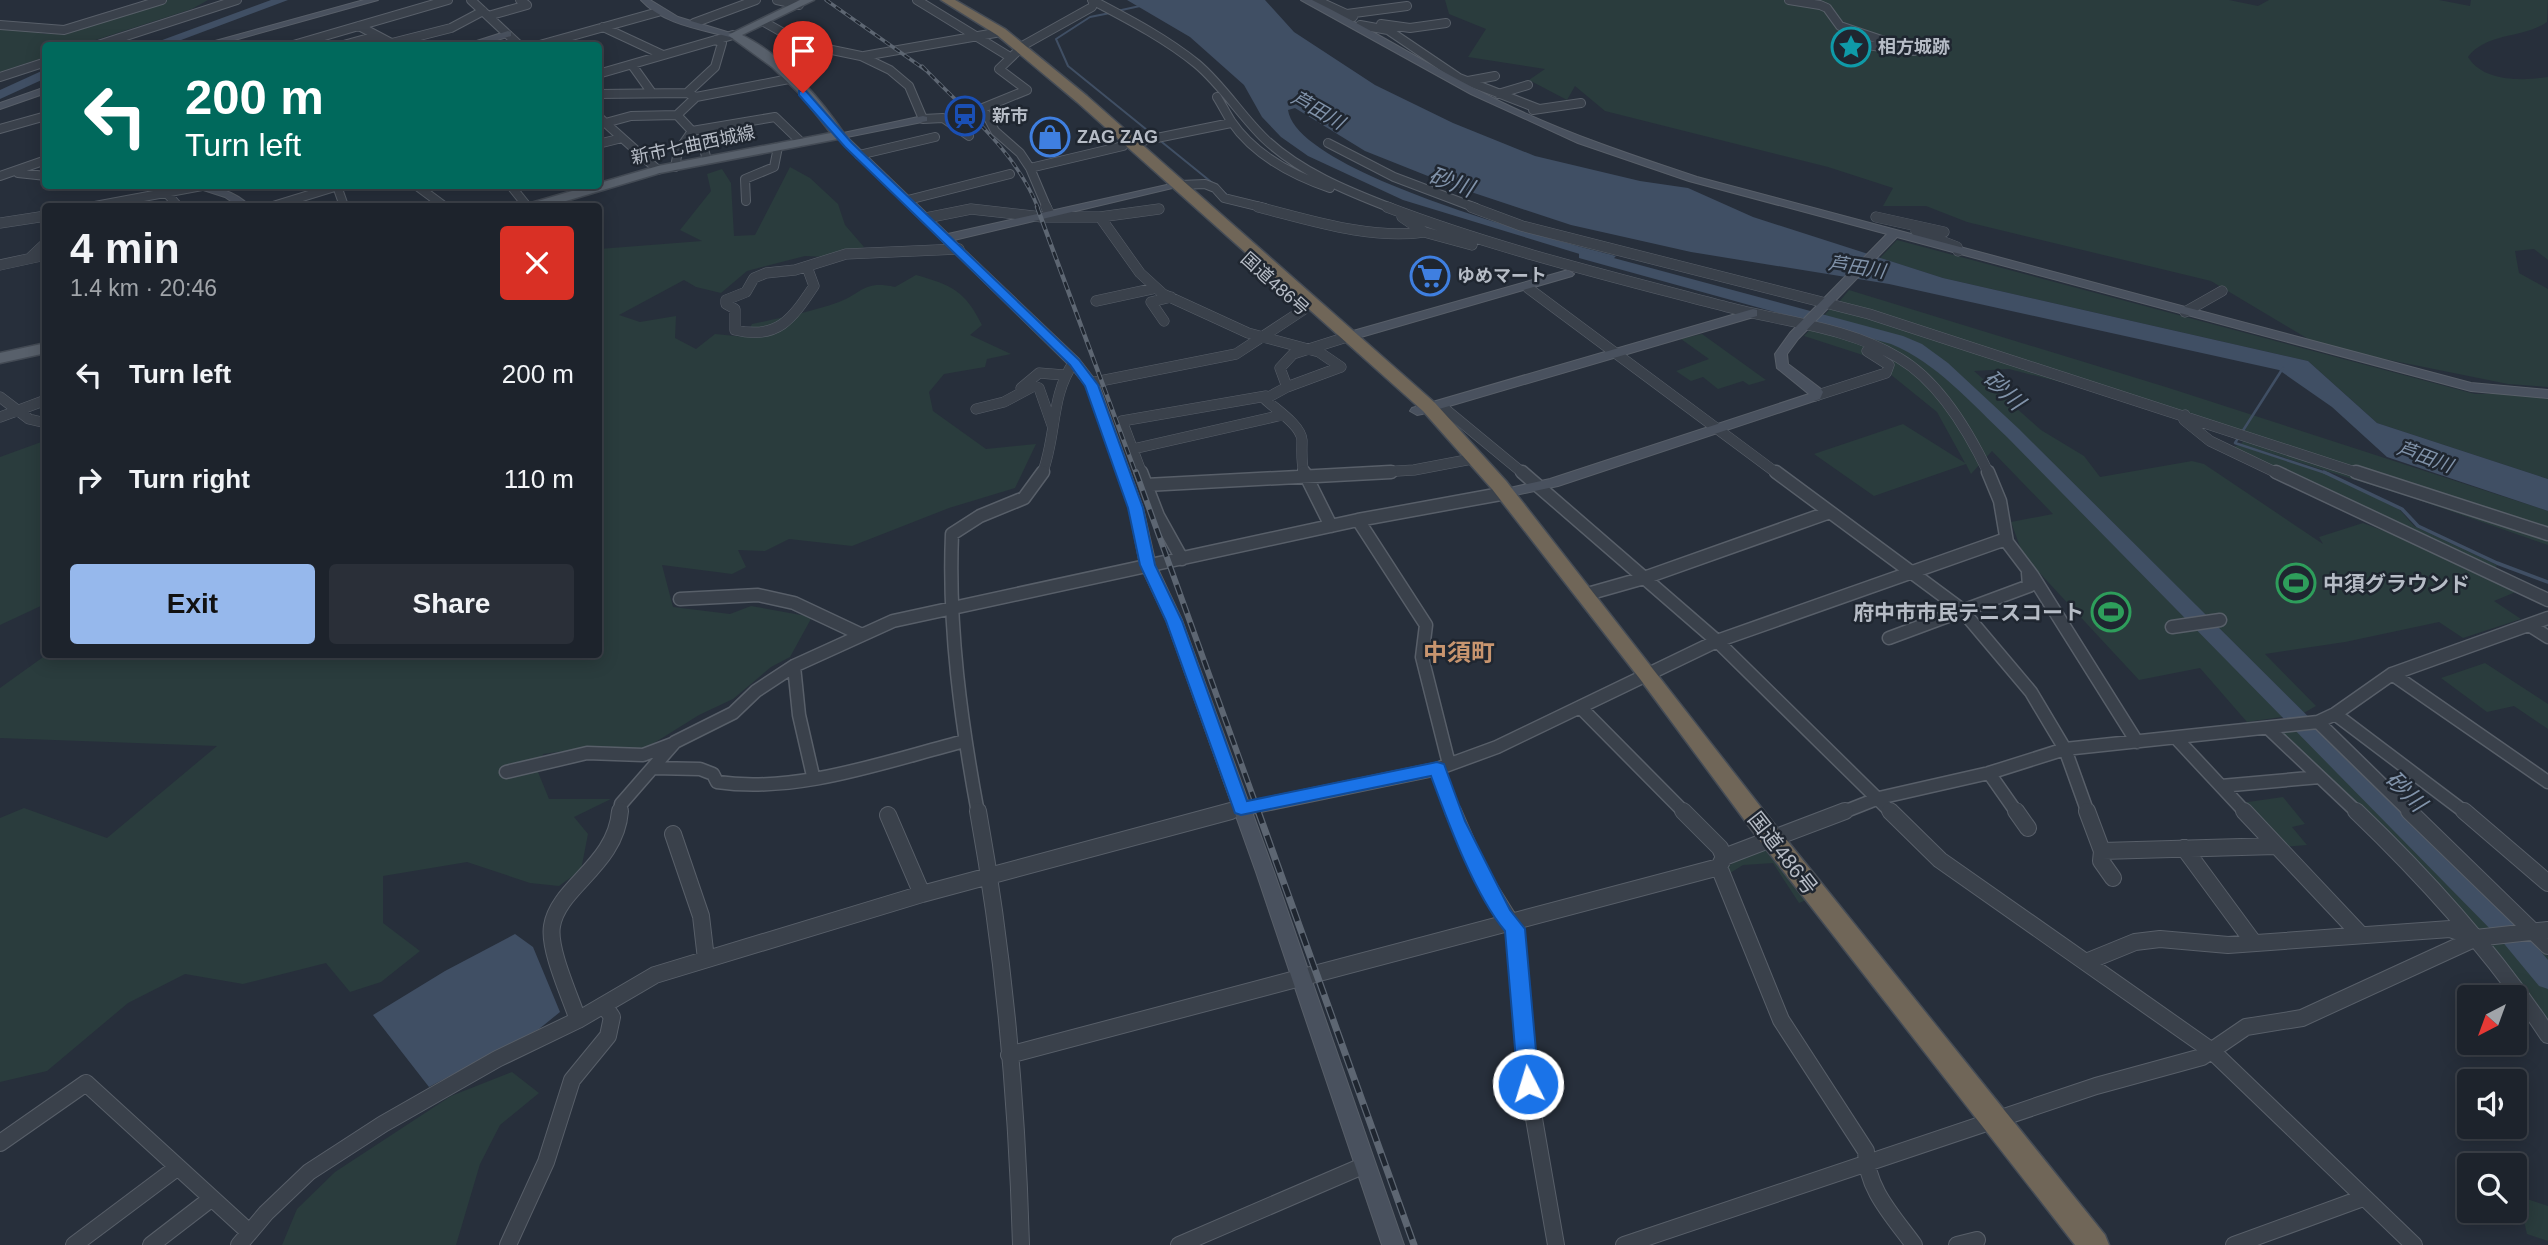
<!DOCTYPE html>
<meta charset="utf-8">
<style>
body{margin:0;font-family:Helvetica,"Noto Sans JP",sans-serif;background:#2a2f38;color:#f1f3f6;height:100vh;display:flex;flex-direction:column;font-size:26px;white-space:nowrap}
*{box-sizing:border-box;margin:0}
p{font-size:23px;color:#a0a4a9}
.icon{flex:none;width:38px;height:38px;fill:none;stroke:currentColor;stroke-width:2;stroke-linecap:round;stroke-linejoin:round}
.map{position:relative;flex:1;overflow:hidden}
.side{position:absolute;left:42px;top:203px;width:560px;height:455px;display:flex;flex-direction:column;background:#1d232c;border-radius:7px;box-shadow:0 4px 18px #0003,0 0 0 2px #3b4048}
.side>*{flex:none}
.top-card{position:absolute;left:42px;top:42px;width:560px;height:147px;border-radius:7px;box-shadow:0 4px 18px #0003,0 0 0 2px #3b4048;background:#00695c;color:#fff;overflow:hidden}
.needle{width:46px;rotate:221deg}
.fabs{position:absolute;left:2457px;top:985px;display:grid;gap:14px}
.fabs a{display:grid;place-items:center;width:70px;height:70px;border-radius:7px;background:#1d232c;box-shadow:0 4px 18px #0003,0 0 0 2px #3b4048;font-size:35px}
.pin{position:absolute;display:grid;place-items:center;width:60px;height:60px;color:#fff;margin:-72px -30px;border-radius:50% 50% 50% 0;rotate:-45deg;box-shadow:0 0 7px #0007}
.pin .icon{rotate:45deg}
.me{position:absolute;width:77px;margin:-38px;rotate:355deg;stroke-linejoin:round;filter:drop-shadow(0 0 5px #0008)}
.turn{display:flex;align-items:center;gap:24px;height:147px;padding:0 28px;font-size:32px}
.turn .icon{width:91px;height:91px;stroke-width:2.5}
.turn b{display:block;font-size:49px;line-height:60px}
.round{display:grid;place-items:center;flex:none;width:74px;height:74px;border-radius:7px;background:#2a2f38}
.head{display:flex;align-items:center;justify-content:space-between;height:119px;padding:0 28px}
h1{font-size:42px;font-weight:700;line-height:52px}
.button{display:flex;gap:14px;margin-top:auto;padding:14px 28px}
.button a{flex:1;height:80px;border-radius:7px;background:#96b8ec;color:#111;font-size:28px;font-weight:700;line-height:80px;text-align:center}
.button a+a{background:#2a2f38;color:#f1f3f6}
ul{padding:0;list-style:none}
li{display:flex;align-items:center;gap:21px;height:105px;padding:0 28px}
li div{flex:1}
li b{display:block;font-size:26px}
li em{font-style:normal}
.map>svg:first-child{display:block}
.green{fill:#2a3c3d}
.water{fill:#404f64}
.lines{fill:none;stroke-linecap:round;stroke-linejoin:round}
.stream-far2{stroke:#404f64;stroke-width:2}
.stream-far1{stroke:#404f64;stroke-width:2.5}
.stream{stroke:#404f64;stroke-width:3.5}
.river{fill:#404f64;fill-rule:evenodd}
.street-far3-casing{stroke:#585f69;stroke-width:10}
.street-far2-casing{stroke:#585f69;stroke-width:11}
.street-far1-casing{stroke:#585f69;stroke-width:15}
.street-casing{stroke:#585f69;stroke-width:18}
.secondary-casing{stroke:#585f69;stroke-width:2}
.primary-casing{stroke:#434a54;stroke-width:3}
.highway-casing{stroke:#454c56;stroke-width:3}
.street-far3{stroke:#3a414b;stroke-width:8}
.street-far2{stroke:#3a414b;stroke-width:10}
.street-far1{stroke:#3a414b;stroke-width:12}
.street{stroke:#3a414b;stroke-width:16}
.secondary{fill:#49515e;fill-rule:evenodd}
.primary{fill:#58606b;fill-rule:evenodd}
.highway{fill:#706658;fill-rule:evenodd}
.rail-far3-casing{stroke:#5d6672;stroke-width:3.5}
.rail-far2-casing{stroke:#5d6672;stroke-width:4.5}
.rail-far1-casing{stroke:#5d6672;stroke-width:6}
.rail-casing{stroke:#5d6672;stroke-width:7}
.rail-far3{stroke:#1f2630;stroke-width:2;stroke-dasharray:6;stroke-linecap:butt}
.rail-far2{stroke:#1f2630;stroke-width:2.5;stroke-dasharray:8;stroke-linecap:butt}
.rail-far1{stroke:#1f2630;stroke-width:3.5;stroke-dasharray:10;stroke-linecap:butt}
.rail{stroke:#1f2630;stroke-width:4.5;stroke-dasharray:13;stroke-linecap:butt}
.route{fill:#1a73e8;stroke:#114b97;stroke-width:2}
.labels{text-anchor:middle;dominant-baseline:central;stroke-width:5;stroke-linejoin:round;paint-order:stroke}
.far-poi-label{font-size:18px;font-weight:bold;fill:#b6bcc6;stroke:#1f2630;text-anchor:start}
.far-street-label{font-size:18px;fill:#b6bcc6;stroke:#1f2630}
.far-water-label{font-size:19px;font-style:italic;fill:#8193aa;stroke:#1f2630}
.poi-label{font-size:21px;font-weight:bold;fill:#b6bcc6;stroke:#1f2630;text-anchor:start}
.street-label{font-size:21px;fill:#b6bcc6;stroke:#1f2630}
.water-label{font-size:23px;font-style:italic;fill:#8193aa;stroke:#1f2630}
.quarter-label{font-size:24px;font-weight:bold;fill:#c8956f;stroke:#1f2630}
</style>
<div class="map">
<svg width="2548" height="1245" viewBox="0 0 2548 1245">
<rect width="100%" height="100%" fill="#272f3b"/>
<path class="green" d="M167 0H208L192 9 80 45 46 46 45 57 0 72V21L44 34 59 33Z
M1445 0H2229L2258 6 2269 0H2439L2470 6 2471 0H2548L2547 22C2523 39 2487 32 2468 57 2483 82 2523 81 2548 77V260L2534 249 2515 251 2519 273 2548 289V387L2508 384 2320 346 2211 281 1967 222 1926 206H1883L1893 188 1828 167 1605 111 1575 86 1567 100 1529 80 1545 69 1468 57 1486 29 1449 14Z
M790 167 810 178 838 204 845 225 864 247 827 257 805 256 747 271 721 293 696 287 684 280 619 315 640 322 676 316 675 338 696 349 715 334 745 337 752 324C780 318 811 312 839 302 863 293 863 280 895 287L916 275C952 285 965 291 982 325L970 335 1011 354 987 359 985 367 944 374 929 392 933 411 986 449 1036 444 1015 488 949 508 852 546 789 539 765 551 738 550 746 567 732 574 662 565 673 607 730 614 751 606 812 617 790 657 771 667 733 699 699 715 646 748H587L543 754 538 772 549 799H611L574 817 588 834 581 870 559 886 530 883 467 862 383 876V923L420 951 381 982 350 992 326 963 243 984 185 974 128 1003 47 1071 0 1082V818L24 808 107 838 217 746 0 738V688L46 655 598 654 599 249 702 241 680 230 711 191 707 174 722 169 731 183 734 236 755 235Z
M1897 240 2475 394 2527 393 2548 397V479L2377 423 2308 361 1943 278 1880 258Z
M1849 290 2169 388 2548 511V531L1839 302Z
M1833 306 2107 394 2009 369 1974 371 2041 430 2084 456 2100 477 2192 461 2204 464 2323 544 2319 537 2363 523 2418 544 2518 591 2494 601 2521 619 2463 638 2439 622 2345 642 2265 654 2316 706 2302 714 2247 722 2200 668 2139 680 2023 555 2011 522 2053 514 1992 451 1971 474 1966 464 1874 496 1814 454 1903 424 1965 463 1937 412 1869 357 1804 336Z
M1702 334 1766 380 1749 385 1743 381 1718 389 1703 377 1691 381 1676 371 1709 359 1681 339Z
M2246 437 2548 536V545L2413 498 2241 444Z
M44 441 45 604 0 625V457Z
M2238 445 2332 475 2400 510 2414 526 2497 565 2493 572 2232 448Z
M2485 663 2548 704V729L2514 706 2487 712 2441 678Z
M2317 726 2521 926 2474 931 2276 732Z
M2283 797 2305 824 2292 827 2307 845 2282 847 2241 803Z
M1765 848 1806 900 1799 903 1773 863 1743 865 1727 875 1725 870 1739 857Z
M2533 939 2548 957V1028L2485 944Z
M512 1072 539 1093 500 1125 480 1164 456 1245H282L297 1209 335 1172 451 1096Z
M2518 1196 2548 1206V1241L2527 1234Z"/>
<path class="water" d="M1127 0H1265L1294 32 1375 85 1453 123 1535 156 1640 181 1688 188 1753 217 1943 278 2308 361 2377 423 2548 479V511L2387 457 2332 407 2279 370 1889 284 1691 252 1571 225 1453 186 1365 151 1295 108 1288 110C1297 173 1556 241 1616 256L1609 263 1403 200 1308 156 1281 137 1262 117 1244 85 1190 37Z
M515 934 533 947 560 1012 539 1029 429 1087 373 1015 445 971Z"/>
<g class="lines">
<path class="stream-far2" d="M1117 11 1140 6
M1110 13 1090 17 1056 39 1068 66 1231 198"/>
<path class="stream-far1" d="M2283 368 2235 443 2329 474"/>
<path class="stream" d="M2324 472 2402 509 2418 526 2497 563 2548 582"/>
<path class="river" d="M271 0H288L165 46H146Z
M46 69V78L0 99V90Z
M1584 250 1903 336 1922 344 1948 363 2019 429 2519 926 2548 960V989L2539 986 2501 940 2007 437C1971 403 1937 363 1891 344L1579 258V252Z"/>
<defs>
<path id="street-far3" d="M471 0 520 46
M777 0 799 5
M917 0 1010 57
M1092 0C1128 19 1165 38 1197 64 1223 86 1241 116 1265 139 1300 172 1347 191 1391 208
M1316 0 1353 17
M1789 0 1820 5 1827 8 1840 26 1914 51 1866 45
M1347 14 1407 6
M488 16 527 5 520 0
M764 22 803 44 861 56 890 70 909 86 923 119 943 118 969 136
M694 23 756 0
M1381 24 1410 28 1446 23
M0 25 64 30 162 0
M1360 25 1388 30 1459 78 1539 109
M359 26 395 45
M603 27 663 55
M388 44 451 28 483 11
M95 46 237 0
M290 46 448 0
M340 46 376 36
M536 46 658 12
M864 56 1001 32
M632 65 652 93
M598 74 733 35
M0 77 46 62
M1468 81 1495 76
M1027 90 983 108 995 131 1020 153 1030 168 1047 208
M1027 90 999 69 1024 45 1092 7 1094 1
M687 93 715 67 722 43 716 40
M598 94 687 93 696 97 789 79
M1498 94 1528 85
M1217 97C1222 105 1226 113 1231 121 1254 155 1292 175 1330 188
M1533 110 1581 103
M601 119 658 170
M598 125 631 116 677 115
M0 129 46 116
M692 131 775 117 801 142
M688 140 704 149 707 160
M1132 143 1231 123
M1328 143 1394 177 1476 208
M598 144 622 138
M859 155 935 137
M675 167 678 151 692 131 677 115 696 97
M1030 168 1123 146
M18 173 46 176
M0 176 46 160
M1180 185 1205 184 1215 188 1224 198 1265 208
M337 186 344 206
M417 186 444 206
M511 186 527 206
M162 188 178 206
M908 200 1010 174
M746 201 745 179 774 167 778 147
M95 206 202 186
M273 206 338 186"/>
<path id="street-far2" d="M1046 207 1050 215
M1258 207C1310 220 1370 240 1424 232
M1387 207C1497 249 1613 277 1727 307 1784 322 1848 327 1899 358 1940 382 1969 432 1989 474
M1471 207 1522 226 1869 314 2361 474
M1100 217 1140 273 1163 294 1248 333 1319 352 1341 367 1287 387
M1402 217 1424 232 1472 245
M1876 217 1944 232
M926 218 971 209 1042 217H1100L1159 209
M0 223 46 216
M1916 231 1957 247 1958 251
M30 258 46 243
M0 265 46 255
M807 267 814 286C792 319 778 340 735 330V309L726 304V300L746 292 754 278 766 273 795 270 846 254 959 249
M1528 288 1778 474
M1096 301 1156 288
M2185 312 2222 291
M1164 321 1151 302 1171 297
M1090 383 1236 354 1303 310
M1021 388 1039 373 1064 375
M1815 396 1886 373 1889 365 1867 351
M0 397 29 419 46 423
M1429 407 1444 408 1524 474
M976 409 1004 402 1034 386 1039 388 1052 425
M2185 415 2184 420 2210 441 2279 474
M0 417 46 400
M1133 449 1282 415
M1042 474C1057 436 1050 396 1074 362
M1142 474 1122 421 1266 396
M1304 474C1301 461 1302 452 1302 440 1301 425 1275 409 1265 399L1287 387 1280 368 1293 354 1350 336
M1347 474 1414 470 1477 458"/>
<path id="street-far1" d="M1141 472 1158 516 1182 559
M1304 472 1331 526
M1522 472 1717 641 1892 813
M1776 472 1961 609 2031 692 2065 749 2088 813
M1988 472 2000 501 2007 542 2032 575 2137 742
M2276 472 2548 600
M2356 472 2548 534
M1146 485 1391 472
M1358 520 1426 625 1422 657 1449 764
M1584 595 1644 578 1830 512
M680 599 758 595 794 603 862 635
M2529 625 2548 637
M2172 627 2220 620
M1889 638 2029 586 2028 573
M794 666 799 715 813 776
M2392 674 2548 782
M1581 708 1685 813
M2335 714 2466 813
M2318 722 2411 813
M2268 728 2358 813
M2176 738 2246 813
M653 768 700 769 713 774 717 782C799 794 886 761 965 741
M1437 769 1453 813
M506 772 587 753 643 755 672 744
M1989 773 2017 813
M2221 786 2320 777
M620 813 621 804 675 742 733 713 756 691 794 666 893 621 1358 520 1506 493
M978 813C961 722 948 627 952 534L980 516 1024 498 1043 472
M1224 813 1437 769 1497 747 1717 641 2006 539
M1841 813 1879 798 1989 773 2065 749 2318 722 2335 714 2392 674 2548 618"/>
<path id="street" d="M978 811C1004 954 1017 1100 1021 1245
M1453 811 1480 873 1515 929 1528 1084 1556 1245
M1683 811 1720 848 1724 857
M1890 811 1940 860 2212 1051 2414 1245
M2016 811 2028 828
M2087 811 2102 851 2101 861 2113 878
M2244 811 2360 934
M2356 811C2428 880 2493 952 2548 1035
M2409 811 2548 946
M2464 811 2548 883
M888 815 922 894
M673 834 701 916 706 959
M2184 848 2254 943
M2102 851 2276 846
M1719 867 1781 1020 1866 1151C1866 1189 1893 1216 1914 1245
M2476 938 2548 930
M578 1020C570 996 548 949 552 926 558 887 616 865 620 811
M1009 1055 1719 867 1724 857 1845 811
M0 1143 86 1083 249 1232
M74 1245 178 1167
M151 1245 212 1198
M239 1245 266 1213 309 1172 383 1124 497 1059 578 1020 655 975 922 894 1231 811
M508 1245 546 1162 572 1080 608 1036 612 1017 604 1005
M1179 1245 1365 1165
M1624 1245 2096 1086 2202 1057 2246 1027 2302 1018 2476 938 2450 929 2228 945 2160 939 2135 942 2086 962
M1957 1245 1977 1240
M2234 1245 2363 1198"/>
<path id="secondary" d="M364 0H378L213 46H197Z
M641 0H650L678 17 737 35 733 38C702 29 664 25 641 0Z
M1301 0H1312L1330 9C1388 39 1444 74 1503 103 1565 133 1631 155 1697 177L2471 383 2548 390V398L2471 391 1897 237 1798 339 1787 354 1788 364 1821 389 1823 392 1820 399 1558 486 1506 497 1501 496 1499 493 1501 490 1550 479 1809 394 1777 368 1775 354 1790 333 1887 234 1689 181 1578 143 1471 94Z
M508 31 511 32V36L477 46H461Z
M46 87V93L0 109V103Z
M923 116 927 117V121L847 137 948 234 1180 182 1185 185 954 240 1079 359 1099 385 1143 508 1156 565 1182 620 1274 872 1404 1245H1382L1256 872 1166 620 1140 565 1129 508 1086 386 1069 365 834 135Z
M191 186C212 184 235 191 250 206H238L225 197Z
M1568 270 1574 274 1572 276 1354 339 1350 340 1344 336 1346 333Z
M1753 309 1757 310V316L1422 414 1417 415 1410 411 1412 408Z"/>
<path id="primary" d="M800 0H814L742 35C784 56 819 97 845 135L843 138 660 173 549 206H530L531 203 658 166 831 133 802 96 772 67 728 35Z
M46 343V353L0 363V353Z"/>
<path id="highway" d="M941 0H955L1005 29 1087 96 1435 403 1506 481 1781 833 2105 1235 2109 1245H2075L1763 845 1640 679 1492 489 1423 411 1077 102 997 35Z"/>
</defs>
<use href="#street-far3" class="street-far3-casing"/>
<use href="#street-far2" class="street-far2-casing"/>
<use href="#street-far1" class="street-far1-casing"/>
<use href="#street" class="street-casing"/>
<use href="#secondary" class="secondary-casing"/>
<use href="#primary" class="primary-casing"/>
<use href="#highway" class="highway-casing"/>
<use href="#street-far3" class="street-far3"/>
<use href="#street-far2" class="street-far2"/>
<use href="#street-far1" class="street-far1"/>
<use href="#street" class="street"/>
<use href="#secondary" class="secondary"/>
<use href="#primary" class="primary"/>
<use href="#highway" class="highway"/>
<defs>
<path id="rail-far3" d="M826 0 927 71
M922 66C964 110 1016 151 1038 208"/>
<path id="rail-far2" d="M1037 207 1136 474"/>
<path id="rail-far1" d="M1136 472 1259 813"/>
<path id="rail" d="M1258 811 1414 1245"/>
</defs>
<use href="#rail-far3" class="rail-far3-casing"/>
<use href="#rail-far2" class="rail-far2-casing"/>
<use href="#rail-far1" class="rail-far1-casing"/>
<use href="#rail" class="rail-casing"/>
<use href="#rail-far3" class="rail-far3"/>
<use href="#rail-far2" class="rail-far2"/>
<use href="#rail-far1" class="rail-far1"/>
<use href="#rail" class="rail"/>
</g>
<path class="route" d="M799 91H806L852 143 1079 360 1098 385 1143 508 1155 565 1182 621 1247 801 1437 762 1444 764 1465 821 1510 910 1525 929 1539 1084 1536 1090 1528 1093 1521 1090 1518 1084 1505 931C1474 894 1448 822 1431 776L1241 815 1235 813 1166 621 1140 565 1128 508 1085 386 1070 365 845 147 799 95Z"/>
<defs>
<symbol id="sight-ring" viewBox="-11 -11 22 22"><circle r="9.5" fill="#1f2630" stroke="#0f9aa8" stroke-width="1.5"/><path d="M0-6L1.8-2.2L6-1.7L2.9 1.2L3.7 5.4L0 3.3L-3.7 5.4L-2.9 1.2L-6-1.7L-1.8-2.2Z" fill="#0f9aa8"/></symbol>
<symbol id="station-ring" viewBox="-11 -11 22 22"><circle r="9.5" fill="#1f2630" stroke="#1a4fb4" stroke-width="1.5"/><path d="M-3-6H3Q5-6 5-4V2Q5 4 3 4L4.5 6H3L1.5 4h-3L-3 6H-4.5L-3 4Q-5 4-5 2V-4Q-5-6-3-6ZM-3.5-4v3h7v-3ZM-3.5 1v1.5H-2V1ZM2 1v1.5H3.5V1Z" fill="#1a4fb4"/></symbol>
<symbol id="shop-ring" viewBox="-11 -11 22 22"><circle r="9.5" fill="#1f2630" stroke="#3f7fe0" stroke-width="1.5"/><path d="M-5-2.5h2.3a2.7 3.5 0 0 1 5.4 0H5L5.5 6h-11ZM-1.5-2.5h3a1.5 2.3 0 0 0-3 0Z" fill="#3f7fe0"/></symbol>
<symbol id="supermarket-ring" viewBox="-11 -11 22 22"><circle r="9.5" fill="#1f2630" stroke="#3f7fe0" stroke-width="1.5"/><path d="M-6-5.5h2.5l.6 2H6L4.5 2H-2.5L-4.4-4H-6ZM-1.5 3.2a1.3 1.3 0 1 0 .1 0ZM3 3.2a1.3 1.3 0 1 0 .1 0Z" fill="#3f7fe0"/></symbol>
<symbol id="stadium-ring" viewBox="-11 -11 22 22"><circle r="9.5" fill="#1f2630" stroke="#2e9e5b" stroke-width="1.5"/><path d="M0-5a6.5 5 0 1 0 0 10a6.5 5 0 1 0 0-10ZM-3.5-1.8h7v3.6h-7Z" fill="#2e9e5b"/></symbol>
</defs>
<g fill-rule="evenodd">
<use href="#sight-ring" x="1829" y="25" width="44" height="44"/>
<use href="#station-ring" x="943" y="94" width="44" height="44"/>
<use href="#shop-ring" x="1028" y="115" width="44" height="44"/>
<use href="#supermarket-ring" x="1408" y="254" width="44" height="44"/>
<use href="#stadium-ring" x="2274" y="561" width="44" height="44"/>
<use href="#stadium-ring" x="2089" y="590" width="44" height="44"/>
</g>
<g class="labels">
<g class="far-poi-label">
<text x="1878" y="47">相方城跡</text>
<text x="992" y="116">新市</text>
<text x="1077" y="137">ZAG ZAG</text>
<text x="1457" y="276">ゆめマート</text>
</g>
<g class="far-street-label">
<text transform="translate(693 145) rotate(-12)">新市七曲西城線</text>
<text transform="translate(1275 284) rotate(42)">国道486号</text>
</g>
<g class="far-water-label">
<text transform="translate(1318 110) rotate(30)">芦田川</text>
<text transform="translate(1857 267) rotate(9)">芦田川</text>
<text transform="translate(2425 457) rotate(20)">芦田川</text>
</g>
<g class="poi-label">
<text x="2323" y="583">中須グラウンド</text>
<text x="2084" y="612" text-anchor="end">府中市市民テニスコート</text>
</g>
<g class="street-label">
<text transform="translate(1783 853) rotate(52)">国道486号</text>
</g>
<g class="water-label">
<text transform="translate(1451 182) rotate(19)">砂川</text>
<text transform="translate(2004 390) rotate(43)">砂川</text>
<text transform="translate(2406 791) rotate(45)">砂川</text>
</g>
<g class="quarter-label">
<text x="1459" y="652">中須町</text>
</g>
</g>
</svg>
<div class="fabs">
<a><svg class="needle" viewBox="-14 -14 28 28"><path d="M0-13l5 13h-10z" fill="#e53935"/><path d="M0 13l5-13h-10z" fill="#a0a4a9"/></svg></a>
<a><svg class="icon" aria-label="sound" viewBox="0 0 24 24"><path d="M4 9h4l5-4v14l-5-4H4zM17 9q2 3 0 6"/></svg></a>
<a><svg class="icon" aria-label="search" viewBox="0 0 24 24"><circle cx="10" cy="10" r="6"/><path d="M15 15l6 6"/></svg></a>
</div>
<div class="pin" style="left:803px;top:93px;background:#d93025"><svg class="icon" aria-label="arrive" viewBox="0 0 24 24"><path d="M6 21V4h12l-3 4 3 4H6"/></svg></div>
<svg class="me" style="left:1528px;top:1084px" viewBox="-20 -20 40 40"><circle r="17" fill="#1a73e8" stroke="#fff" stroke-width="3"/><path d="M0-11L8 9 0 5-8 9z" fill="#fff"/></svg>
<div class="top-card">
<div class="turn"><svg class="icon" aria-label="left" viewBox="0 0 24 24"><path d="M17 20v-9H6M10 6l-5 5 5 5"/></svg><div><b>200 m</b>Turn left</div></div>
</div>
<section class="side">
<div class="head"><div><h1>4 min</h1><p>1.4 km · 20:46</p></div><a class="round" style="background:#d93025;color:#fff"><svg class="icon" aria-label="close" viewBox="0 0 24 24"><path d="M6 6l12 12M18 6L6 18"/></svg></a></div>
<ul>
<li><svg class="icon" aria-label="left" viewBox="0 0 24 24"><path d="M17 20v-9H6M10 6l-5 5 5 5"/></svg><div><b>Turn left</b></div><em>200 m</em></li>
<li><svg class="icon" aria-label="right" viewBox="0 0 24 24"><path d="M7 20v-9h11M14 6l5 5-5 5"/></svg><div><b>Turn right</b></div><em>110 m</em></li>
</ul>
<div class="button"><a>Exit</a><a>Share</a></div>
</section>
</div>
